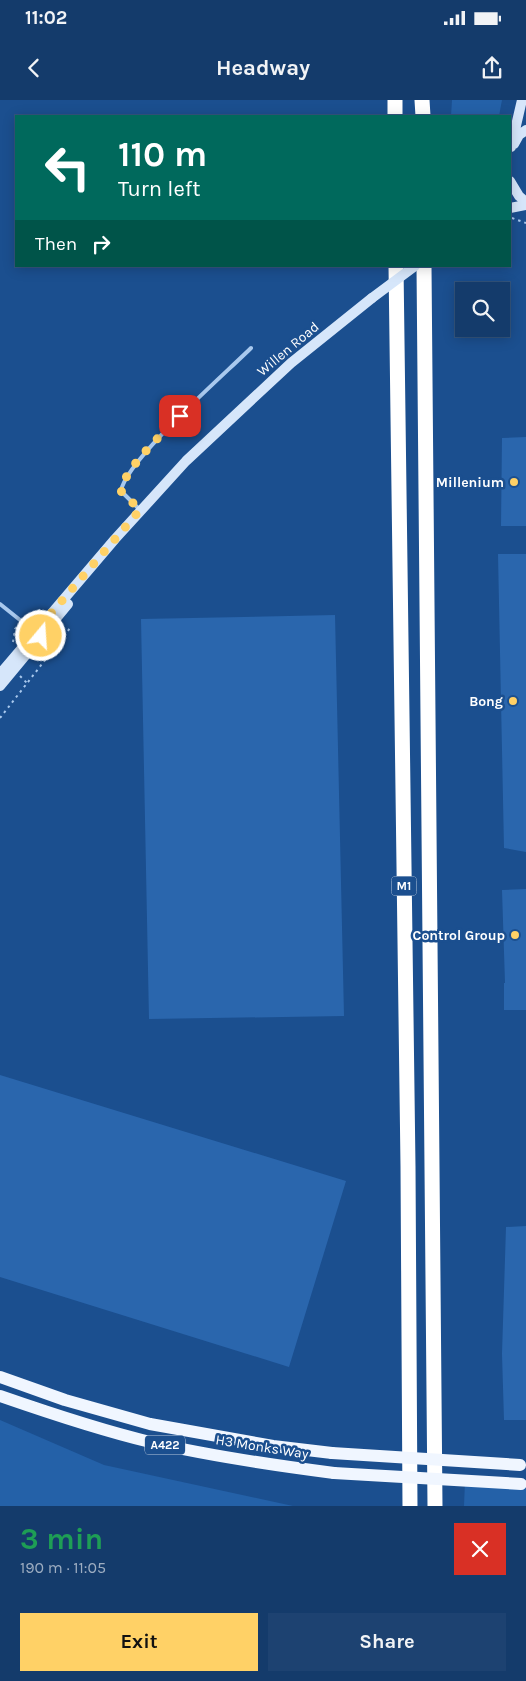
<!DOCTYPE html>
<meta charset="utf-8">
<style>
body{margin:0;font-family:Karla,sans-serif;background:#1d4271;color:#f1f3f6;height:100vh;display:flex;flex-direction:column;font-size:19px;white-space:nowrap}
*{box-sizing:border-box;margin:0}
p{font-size:16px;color:#9dadc1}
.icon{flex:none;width:28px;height:28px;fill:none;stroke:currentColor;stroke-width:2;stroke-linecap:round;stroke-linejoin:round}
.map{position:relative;height:1406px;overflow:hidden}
.drawer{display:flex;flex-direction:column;background:#143b6b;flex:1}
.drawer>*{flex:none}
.hud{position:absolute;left:15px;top:15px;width:496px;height:152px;border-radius:0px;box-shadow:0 2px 12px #0003,0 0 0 1px #33557e;background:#00695c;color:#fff;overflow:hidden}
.tools{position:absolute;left:455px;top:182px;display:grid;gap:10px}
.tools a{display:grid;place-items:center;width:55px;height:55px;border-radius:0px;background:#143b6b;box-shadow:0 2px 12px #0003,0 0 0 1px #33557e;font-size:25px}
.pin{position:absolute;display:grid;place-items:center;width:42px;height:42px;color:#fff;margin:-21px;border-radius:10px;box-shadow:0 2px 8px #0006}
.me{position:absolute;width:55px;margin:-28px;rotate:18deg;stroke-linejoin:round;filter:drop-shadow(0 0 4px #0008)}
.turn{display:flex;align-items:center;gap:18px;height:105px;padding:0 20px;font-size:22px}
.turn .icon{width:65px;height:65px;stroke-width:2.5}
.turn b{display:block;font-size:35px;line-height:42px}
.then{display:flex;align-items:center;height:48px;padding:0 20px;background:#0003;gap:10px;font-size:19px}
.round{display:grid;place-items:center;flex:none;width:52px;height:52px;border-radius:0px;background:#1d4271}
.head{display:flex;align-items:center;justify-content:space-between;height:85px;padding:0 20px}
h1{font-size:30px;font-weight:700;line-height:38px;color:#1e9e55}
.cta{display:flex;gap:10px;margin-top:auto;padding:10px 20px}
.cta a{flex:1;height:58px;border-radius:0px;background:#ffd166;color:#111;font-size:20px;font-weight:700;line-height:58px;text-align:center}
.cta a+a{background:#1d4271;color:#f1f3f6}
.status{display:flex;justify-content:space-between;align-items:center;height:35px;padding:0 25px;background:#143b6b;direction:ltr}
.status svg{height:14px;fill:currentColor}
header{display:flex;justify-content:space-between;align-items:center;height:65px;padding:0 20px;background:#143b6b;font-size:22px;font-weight:700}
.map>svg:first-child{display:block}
.green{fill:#2461a8}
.building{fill:#2a66ad}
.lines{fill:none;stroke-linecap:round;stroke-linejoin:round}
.path{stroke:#a9c9ee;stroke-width:2;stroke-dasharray:2.5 4;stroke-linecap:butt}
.lane{stroke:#a9c9ee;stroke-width:4}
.secondary{stroke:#d6e6fa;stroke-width:10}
.primary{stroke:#f0f6ff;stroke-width:12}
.highway{stroke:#fff;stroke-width:15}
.secondary-bridge{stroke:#d6e6fa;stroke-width:10}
.primary-bridge{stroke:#f0f6ff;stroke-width:12}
.route{stroke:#ffd166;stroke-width:9;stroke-dasharray:0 16.2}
.poi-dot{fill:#ffd166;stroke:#1b4f8f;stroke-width:2}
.labels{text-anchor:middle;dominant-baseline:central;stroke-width:5;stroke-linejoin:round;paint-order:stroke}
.shield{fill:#1b4f8f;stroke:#bbcadd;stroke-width:1}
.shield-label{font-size:12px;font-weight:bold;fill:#fff}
.street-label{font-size:14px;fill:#fff;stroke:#1b4f8f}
.poi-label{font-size:14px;font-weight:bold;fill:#fff;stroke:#1b4f8f;text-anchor:end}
</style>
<div class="status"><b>11:02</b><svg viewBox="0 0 49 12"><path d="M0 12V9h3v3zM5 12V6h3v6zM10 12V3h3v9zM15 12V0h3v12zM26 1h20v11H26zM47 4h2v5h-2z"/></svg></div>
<header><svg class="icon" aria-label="back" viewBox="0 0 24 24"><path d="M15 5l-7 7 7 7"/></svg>Headway<svg class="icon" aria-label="share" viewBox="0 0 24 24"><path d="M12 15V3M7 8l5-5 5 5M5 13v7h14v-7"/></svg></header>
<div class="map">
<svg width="526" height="1406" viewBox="0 0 526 1406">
<rect width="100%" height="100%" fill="#1b4f8f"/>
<path class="green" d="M452 0H502L499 16H451Z
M0 1320 104 1365 293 1406H0Z
M465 1381 526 1385V1406H464Z"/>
<path class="building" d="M526 337V426H501L502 338Z
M498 454H526V752L504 748Z
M335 515 344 916 149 919 141 519Z
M526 789V910H504V883H505L502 790Z
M0 975 346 1081 289 1267 0 1177Z
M526 1126V1320H504L502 1254 506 1127Z"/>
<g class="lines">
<path class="path" d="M512 118 526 123
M26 516 42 509
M13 542 15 529 18 525
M20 576 27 583
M0 618 70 528"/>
<path class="lane" d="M140 410 121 391C125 361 226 273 251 248
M0 504 35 532"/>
<path class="secondary" d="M514 44 519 35 526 30
M511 47 522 0
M510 81 519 96 526 102
M510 108 526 105
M0 574 115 439 186 361 291 263 372 198
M0 586 68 504"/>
<path class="primary" d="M0 1277 65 1300 150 1324 273 1346 332 1353
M0 1296C49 1313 99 1330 150 1342 210 1356 272 1365 334 1373"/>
<path class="highway" d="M395 0V16
M422 0 423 16
M396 166 408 1066 410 1406
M424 166 435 1406"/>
<path class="secondary-bridge" d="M372 198 415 166"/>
<path class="primary-bridge" d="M332 1353 520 1365
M334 1373 521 1384"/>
</g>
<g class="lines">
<path class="route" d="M41 536 35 532 140 410 121 391C124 369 164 332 180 316"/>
</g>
<g class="poi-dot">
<circle cx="514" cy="382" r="5"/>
<circle cx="513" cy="601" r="5"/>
<circle cx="515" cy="835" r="5"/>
</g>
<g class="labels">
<g class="shield">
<rect x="391.5" y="776.5" width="25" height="19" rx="4"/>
<rect x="145" y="1335.5" width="40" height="19" rx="4"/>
</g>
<g class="shield-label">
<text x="404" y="786">M1</text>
<text x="165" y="1345">A422</text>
</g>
<g class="street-label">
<text transform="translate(288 249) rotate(-40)">Willen Road</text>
<text transform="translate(262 1347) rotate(9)">H3 Monks Way</text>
</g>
<g class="poi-label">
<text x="504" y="382">Millenium</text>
<text x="503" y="601">Bong</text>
<text x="505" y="835">Control Group</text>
</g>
</g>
</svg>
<div class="tools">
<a><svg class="icon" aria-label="search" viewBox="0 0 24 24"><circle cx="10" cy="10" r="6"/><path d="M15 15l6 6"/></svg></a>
</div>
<div class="pin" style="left:180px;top:316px;background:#d93025"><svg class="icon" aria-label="arrive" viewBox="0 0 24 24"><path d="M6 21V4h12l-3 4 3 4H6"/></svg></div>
<svg class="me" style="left:41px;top:536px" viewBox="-20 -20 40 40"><circle r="17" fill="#ffd166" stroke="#fff" stroke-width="3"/><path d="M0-11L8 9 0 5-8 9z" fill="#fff"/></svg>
<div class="hud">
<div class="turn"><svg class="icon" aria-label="left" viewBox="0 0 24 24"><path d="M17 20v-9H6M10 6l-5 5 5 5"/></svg><div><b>110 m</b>Turn left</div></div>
<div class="then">Then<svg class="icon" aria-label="right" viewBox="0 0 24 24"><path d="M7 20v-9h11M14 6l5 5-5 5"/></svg></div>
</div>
</div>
<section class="drawer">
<div class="head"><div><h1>3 min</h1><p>190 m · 11:05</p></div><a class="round" style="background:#d93025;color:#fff"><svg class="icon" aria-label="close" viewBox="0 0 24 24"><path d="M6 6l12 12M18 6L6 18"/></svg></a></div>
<div class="cta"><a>Exit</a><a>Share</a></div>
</section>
